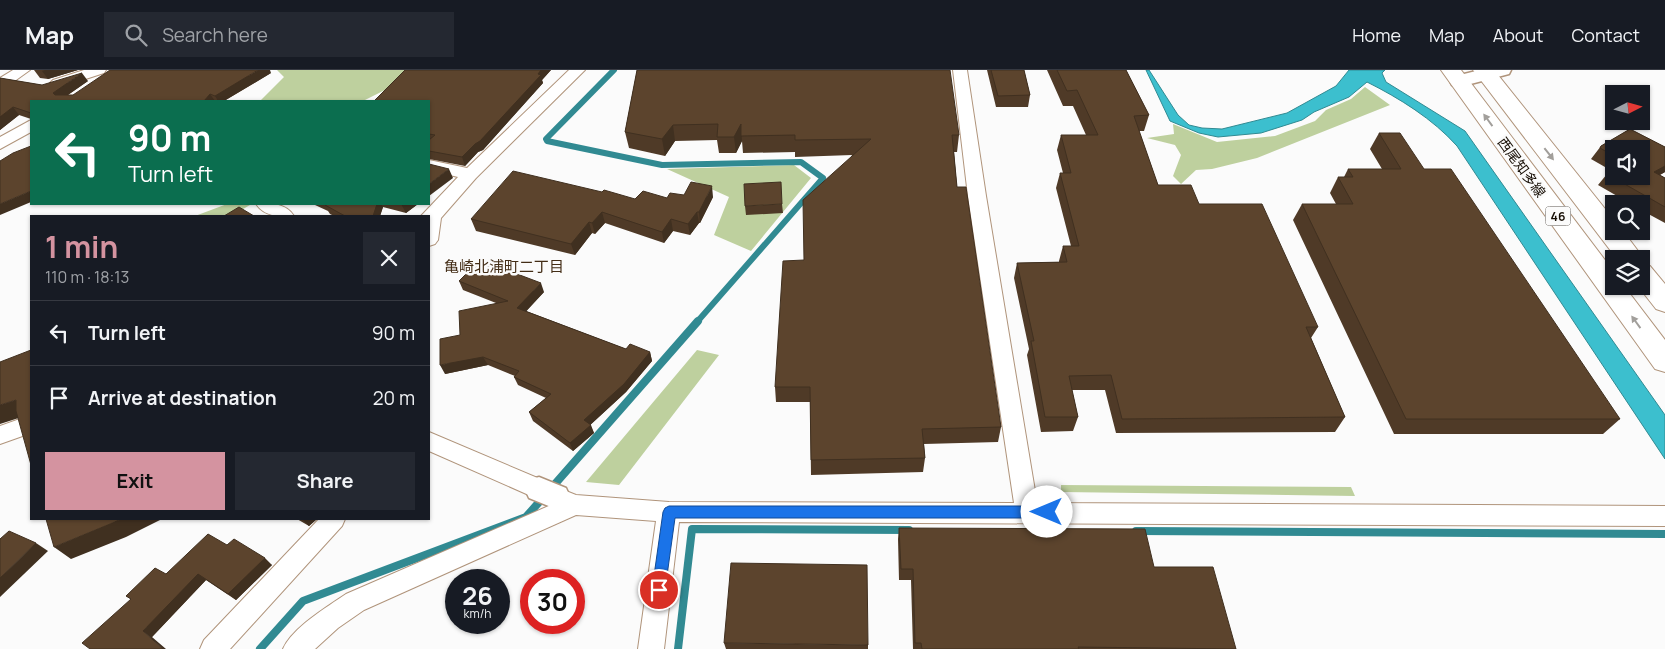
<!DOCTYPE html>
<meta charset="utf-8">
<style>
body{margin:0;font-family:Manrope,"Noto Sans JP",sans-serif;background:#242831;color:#f1f3f6;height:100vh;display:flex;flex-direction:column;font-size:19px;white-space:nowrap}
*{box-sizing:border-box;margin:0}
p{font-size:16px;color:#9ea1a6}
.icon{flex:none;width:28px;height:28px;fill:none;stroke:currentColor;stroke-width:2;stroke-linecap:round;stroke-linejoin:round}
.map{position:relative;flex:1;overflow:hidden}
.side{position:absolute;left:30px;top:145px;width:400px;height:305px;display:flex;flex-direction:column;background:#171b24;border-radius:0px;box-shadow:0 1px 4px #0004}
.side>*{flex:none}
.banner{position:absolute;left:30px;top:30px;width:400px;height:105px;border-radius:0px;box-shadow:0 1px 4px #0004;background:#0b6e4f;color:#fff;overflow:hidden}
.needle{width:32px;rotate:84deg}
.buttons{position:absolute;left:1605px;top:15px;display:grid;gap:10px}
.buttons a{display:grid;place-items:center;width:45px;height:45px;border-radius:0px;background:#171b24;box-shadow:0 1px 4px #0004;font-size:25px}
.speed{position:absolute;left:445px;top:499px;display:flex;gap:10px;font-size:25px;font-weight:700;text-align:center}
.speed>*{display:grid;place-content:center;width:65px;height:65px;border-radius:50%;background:#171b24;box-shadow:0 1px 4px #0004;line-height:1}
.speed small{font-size:12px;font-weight:400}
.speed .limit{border:8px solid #d22;background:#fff;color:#111}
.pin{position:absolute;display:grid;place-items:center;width:42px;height:42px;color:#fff;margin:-21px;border:2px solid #fff;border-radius:50%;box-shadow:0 1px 5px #0007}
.me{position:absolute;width:55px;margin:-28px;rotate:270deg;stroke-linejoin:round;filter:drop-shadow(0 0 4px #0008)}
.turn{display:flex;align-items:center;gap:18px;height:105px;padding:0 15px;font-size:22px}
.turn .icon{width:65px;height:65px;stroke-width:2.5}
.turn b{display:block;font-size:35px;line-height:42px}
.round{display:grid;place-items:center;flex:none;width:52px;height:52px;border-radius:0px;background:#242831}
.head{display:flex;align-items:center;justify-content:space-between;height:85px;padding:0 15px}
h1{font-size:30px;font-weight:700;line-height:38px;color:#d493a0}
.cta{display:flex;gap:10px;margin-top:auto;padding:10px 15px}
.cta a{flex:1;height:58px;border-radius:0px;background:#d493a0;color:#111;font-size:20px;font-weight:700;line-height:58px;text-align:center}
.cta a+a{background:#242831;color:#f1f3f6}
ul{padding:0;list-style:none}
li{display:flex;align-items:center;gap:15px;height:65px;padding:0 15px;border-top:1px solid #363941}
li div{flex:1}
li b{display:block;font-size:19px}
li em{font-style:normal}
header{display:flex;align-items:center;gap:30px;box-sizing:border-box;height:70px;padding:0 25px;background:#171b24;border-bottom:1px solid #363941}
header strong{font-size:24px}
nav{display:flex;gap:28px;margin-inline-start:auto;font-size:18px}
.search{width:350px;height:45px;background:#242831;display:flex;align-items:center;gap:12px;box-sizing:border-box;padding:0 18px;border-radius:0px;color:#9ea1a6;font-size:19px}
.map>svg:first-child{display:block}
.green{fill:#bed09e}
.water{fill:#3cbfce;stroke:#318a92}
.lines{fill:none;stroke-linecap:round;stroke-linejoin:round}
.stream-far1{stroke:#318a92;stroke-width:6}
.stream{stroke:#318a92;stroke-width:8}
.minor-casing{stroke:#b0947b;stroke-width:2}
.tertiary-casing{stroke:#b0947b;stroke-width:3}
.primary-casing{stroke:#b0947b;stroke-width:2}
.minor{fill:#fff;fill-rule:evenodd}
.tertiary{fill:#fff;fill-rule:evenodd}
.primary{fill:#fff;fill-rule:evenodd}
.wall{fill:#4f3a27;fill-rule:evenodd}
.shaded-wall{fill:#403020}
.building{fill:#5c442d;stroke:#403020}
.oneway{fill:#a29f9b}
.route{fill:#1a73e8;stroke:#114b97}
.labels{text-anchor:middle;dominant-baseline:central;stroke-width:5;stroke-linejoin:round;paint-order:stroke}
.shield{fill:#fbfbfb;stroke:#5b554f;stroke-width:1}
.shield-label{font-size:12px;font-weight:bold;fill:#170e05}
.street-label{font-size:14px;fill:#170e05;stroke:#fbfbfb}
.neighbourhood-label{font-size:15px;fill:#432d16;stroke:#fbfbfb}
</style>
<header>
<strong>Map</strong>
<div class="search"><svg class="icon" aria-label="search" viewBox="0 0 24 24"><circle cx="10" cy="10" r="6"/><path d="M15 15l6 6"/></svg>Search here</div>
<nav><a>Home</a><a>Map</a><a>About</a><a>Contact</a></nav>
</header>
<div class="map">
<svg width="1665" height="579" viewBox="0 0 1665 579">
<rect width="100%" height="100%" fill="#fbfbfb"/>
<path class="green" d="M277 0H407L395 15 363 31H260L284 7Z
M1365 17 1390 35 1257 88 1212 99 1196 100 1181 114 1173 106 1181 85 1175 75 1147 68 1174 64 1173 54 1217 72 1275 66 1315 51 1326 40 1351 29Z
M794 95 811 108 751 181 714 165 729 127 667 99Z
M227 134 250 135 231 146H195Z
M697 280 719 285 619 415 586 412Z
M1061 415 1351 417 1355 426 1061 422Z"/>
<path class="water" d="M1146 0H1149L1178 45 1189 55 1202 58 1222 59 1287 43 1336 16 1349 0H1385L1382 3 1386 12 1465 61 1665 345V389L1457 76C1433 49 1399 28 1367 12L1349 27 1314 42 1302 50 1261 63 1218 67 1199 63 1170 51Z"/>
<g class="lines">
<path class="stream-far1" d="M614 0 546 69 547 71 662 95 801 92 823 108 697 252"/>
<path class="stream" d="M1136 461 1665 464
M260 579 303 531 526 447 698 251
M678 579 692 459 909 460"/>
<defs>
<path id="minor" d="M13 0H30L5 18 0 20V8Z
M84 0H106L104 3 58 18 53 16 50 13 53 10Z
M569 0H585L476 108 441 148 438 170 435 174 429 176V146H421L458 107 429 100V90L467 98Z
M953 0H967L986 126 1037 433 1665 436V456L679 452 664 579H638L656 451 576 445 364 540 338 558 315 579H283C292 558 327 537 346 524L551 435 548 434 545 427 539 429 531 426 429 381V362L547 412 550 419 556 417 576 425 669 432 1014 433 968 126Z
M31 50V62L0 79V67Z
M256 134C270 133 286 133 294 146 280 147 265 147 256 134Z
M31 345V363L0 374V356Z
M319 449H345L342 456 230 579H200L204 570Z"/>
<path id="tertiary" d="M1480 0H1511L1509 4 1459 17 1452 15 1450 11 1452 7Z
M539 407 566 418 570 427 566 436 556 439 529 428 525 419 529 410Z"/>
<path id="primary" d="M1441 0H1461L1614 202V216H1624L1665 270V302L1655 299Z
M1473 0H1494L1614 150V161H1623L1644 189 1641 193V189H1617Z
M1641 193 1650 196 1665 214V242L1656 239 1638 216H1641Z"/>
</defs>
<use href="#minor" class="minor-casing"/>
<use href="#tertiary" class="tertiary-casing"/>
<use href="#primary" class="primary-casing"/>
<use href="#minor" class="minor"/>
<use href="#tertiary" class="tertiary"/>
<use href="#primary" class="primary"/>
</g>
<path class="wall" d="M34 0H78L48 9 40 8Z
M405 0H551L542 10 543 13 483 80 478 82 465 96 429 89V31Z
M637 0 959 65 957 82H954L957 117 1001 357 998 372 924 374 925 388 923 402 811 405 810 332H776L775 317 804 190 852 85 795 87V82L743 83 742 71 736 83H719L717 70 675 71 665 86 629 78 625 62Z
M987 0H1024L1030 25 1028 37H996Z
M1047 0H1126L1149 45 1144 61H1139L1158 115 1199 134 1318 257 1311 268 1345 347 1335 362 1116 363 1105 320H1072L1078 347 1073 361 1041 362 1027 285 1029 279 1014 208 1017 193 1059 192V191L1063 176H1071L1056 118 1060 103H1063L1057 80 1061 65H1086L1073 36H1063Z
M271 3 224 31H31V49L19 45 0 60V8L42 15 88 11 68 25H73Z
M1630 59 1665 77V102L1660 105 1665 108V153L1641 140V134H1631L1598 115 1607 104 1612 101 1591 89 1601 76ZM1614 79H1641V106H1614Z
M1379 63 1424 99 1620 349 1603 364H1394L1293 150 1302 134H1336L1330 123 1338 107H1344L1348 99H1382L1370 79Z
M684 125 713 127 700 153H699L690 165 673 161 664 173 605 153 595 164 592 163 575 185 476 161 471 149 635 129 667 128Z
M314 134H418L406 143 383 137 380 146H334L330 144 328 141 315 135Z
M782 134 783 143 746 145 745 136Z
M459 211 544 222 526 241 626 279 650 282 652 291 626 322 590 355 594 363 573 381 533 351 529 342 546 328 518 315 514 307 515 306 488 295 445 304 460 265 496 233 463 220Z
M297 449H317L309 456Z
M899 458 1154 497 1236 579H913L911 510H899L898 469Z
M227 475 272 495 236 530 206 510 152 567 131 529 126 526 166 504Z
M724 573 868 575V579H726Z"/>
<path class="shaded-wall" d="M45 0H78L48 9 42 1Z
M258 0H270L271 3 224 31H218L215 26Z
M541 0H551L542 10 543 13 483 80 478 82 465 96 462 87Z
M82 3 88 11 59 31 53 23Z
M210 24 215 31H204Z
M13 37 19 45 0 60V47Z
M741 54 742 71 736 83 734 67Z
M673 55 675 71 665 86 662 69Z
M1665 96V102L1644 113 1654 102Z
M449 99 453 108 429 126V114Z
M712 116 713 127 700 153 699 142Z
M31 121V132L0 145V134Z
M377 134H381L383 137 380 146H373Z
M401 134H418L406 143Z
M602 142 605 153 595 164 592 153Z
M697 142 699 153 690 165 688 154Z
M671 149 673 161 664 173 662 162Z
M589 152 592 163 575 185 571 174Z
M541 213 544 222 521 247 517 238Z
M650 282 652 291 626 322 587 358 584 350Z
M483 287 488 295 445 304 440 295Z
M16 330 31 344 0 354V335Z
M591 355 594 363 573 381 570 373Z
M121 449H162L126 467 71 489 54 477Z
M302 449H317L309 456Z
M36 473 48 481 0 527V508Z
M265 488 272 495 236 530 228 524Z
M198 504 206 510 152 567 166 579H163L143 561Z"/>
<path class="building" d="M110 0H258L215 26 210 24 204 31H31V43L13 37 0 47V8L42 15 82 3 53 23 55 25H73Z
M405 0H541L538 4 541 5 480 71 475 74 462 87 429 81V70L435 65 429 64V31H374Z
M637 0H950L959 65H952L957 117H966L1001 357 922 359 925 388 811 390 810 317H775L783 191 804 190 803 130 871 69 795 70V65L741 66V54L734 67H717L718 54 673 55 662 69 625 62Z
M991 0H1024L1030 25 998 26Z
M1057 0H1126L1149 45 1134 46 1158 115H1191L1199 134H1262L1318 257H1306L1345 347 1122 349 1111 305 1069 306 1078 347H1045L1031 271H1034L1017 193 1067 192 1063 176H1079L1060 103H1071L1061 65H1098L1077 20 1067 21Z
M1630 59 1665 77V96L1654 102 1665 108V137L1607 104 1614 100V106H1641V79H1614V86L1600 78 1601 76Z
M1379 63H1400L1424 99H1451L1620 349H1406L1302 134H1353L1338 107H1353L1348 99H1401Z
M31 76V121L0 134V91L13 83Z
M429 94 449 99 429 114Z
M513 101 602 122 604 120 635 129 643 121 667 128 670 123 684 125 691 112 712 116 699 142H697L688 154 671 149 662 162 602 142 592 153 589 152 571 174 471 149Z
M781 112 782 134 745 136 744 114Z
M325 134H377L373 146H345L325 135 326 134Z
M239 137 254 146H224Z
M480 190 541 213 517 238 626 279 630 274 650 282 624 314 584 350 591 355 570 373 529 342 551 324 514 307 519 301 483 287 440 295V269L460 265 459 241 508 231 459 211Z
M31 280V395L16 341V330L0 335V292Z
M46 449H121L110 454 54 477Z
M899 458 1145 459 1154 497H1213L1236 579 1078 577 1079 579H922L921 573H915L913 499H901Z
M9 461 36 473 0 508V469Z
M208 464 227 475 234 469 265 488 228 524 198 504 143 561 163 579H90L82 573 131 529 126 526 155 498 166 504Z
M731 493 867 495 868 575 724 573Z"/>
<defs><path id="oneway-solid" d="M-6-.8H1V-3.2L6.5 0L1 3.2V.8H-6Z" transform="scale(1.25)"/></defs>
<g class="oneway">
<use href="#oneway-solid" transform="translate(1488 50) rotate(-126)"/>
<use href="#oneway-solid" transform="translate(1549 84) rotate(52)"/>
<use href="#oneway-solid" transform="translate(1636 252) rotate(-126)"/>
</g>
<path class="route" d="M669 436H1047L1051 438 1053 442 1051 446 1047 448H675L665 520 663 525 659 527 654 525 652 520 663 442 665 438Z"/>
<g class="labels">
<rect class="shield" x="1545.5" y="136.5" width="25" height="19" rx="4"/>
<g class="shield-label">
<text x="1558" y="146">46</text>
</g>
<g class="street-label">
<text transform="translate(1522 97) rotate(54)">西尾知多線</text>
</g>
<g class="neighbourhood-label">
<text x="504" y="196">亀崎北浦町二丁目</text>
</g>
</g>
</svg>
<div class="buttons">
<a><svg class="needle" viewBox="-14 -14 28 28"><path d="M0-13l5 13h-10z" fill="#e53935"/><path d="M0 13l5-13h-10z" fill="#9ea1a6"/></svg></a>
<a><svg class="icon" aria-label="sound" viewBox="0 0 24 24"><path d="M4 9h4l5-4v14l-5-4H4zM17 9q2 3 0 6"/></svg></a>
<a><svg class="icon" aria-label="search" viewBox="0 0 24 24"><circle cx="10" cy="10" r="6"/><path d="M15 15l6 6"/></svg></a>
<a><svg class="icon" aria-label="layers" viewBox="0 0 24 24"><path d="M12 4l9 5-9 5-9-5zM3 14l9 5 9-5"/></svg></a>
</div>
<div class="speed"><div>26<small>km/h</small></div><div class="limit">30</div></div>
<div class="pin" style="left:659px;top:520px;background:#d93025"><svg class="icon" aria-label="arrive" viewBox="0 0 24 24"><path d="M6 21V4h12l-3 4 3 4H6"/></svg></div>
<svg class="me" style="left:1047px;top:442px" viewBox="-20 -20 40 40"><circle r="19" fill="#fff"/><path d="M0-13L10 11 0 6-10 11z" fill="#1a73e8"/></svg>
<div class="banner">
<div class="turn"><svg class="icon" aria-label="left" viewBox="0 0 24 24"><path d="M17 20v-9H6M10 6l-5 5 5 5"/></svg><div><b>90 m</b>Turn left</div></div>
</div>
<section class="side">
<div class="head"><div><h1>1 min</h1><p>110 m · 18:13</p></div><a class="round"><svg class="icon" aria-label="close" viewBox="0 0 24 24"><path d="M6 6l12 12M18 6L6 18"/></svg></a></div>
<ul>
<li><svg class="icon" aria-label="left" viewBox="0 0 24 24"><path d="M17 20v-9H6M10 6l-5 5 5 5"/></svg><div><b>Turn left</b></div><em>90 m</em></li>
<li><svg class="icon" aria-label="arrive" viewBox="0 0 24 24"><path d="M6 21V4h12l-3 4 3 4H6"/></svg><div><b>Arrive at destination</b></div><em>20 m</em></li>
</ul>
<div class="cta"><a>Exit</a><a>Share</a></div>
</section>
</div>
